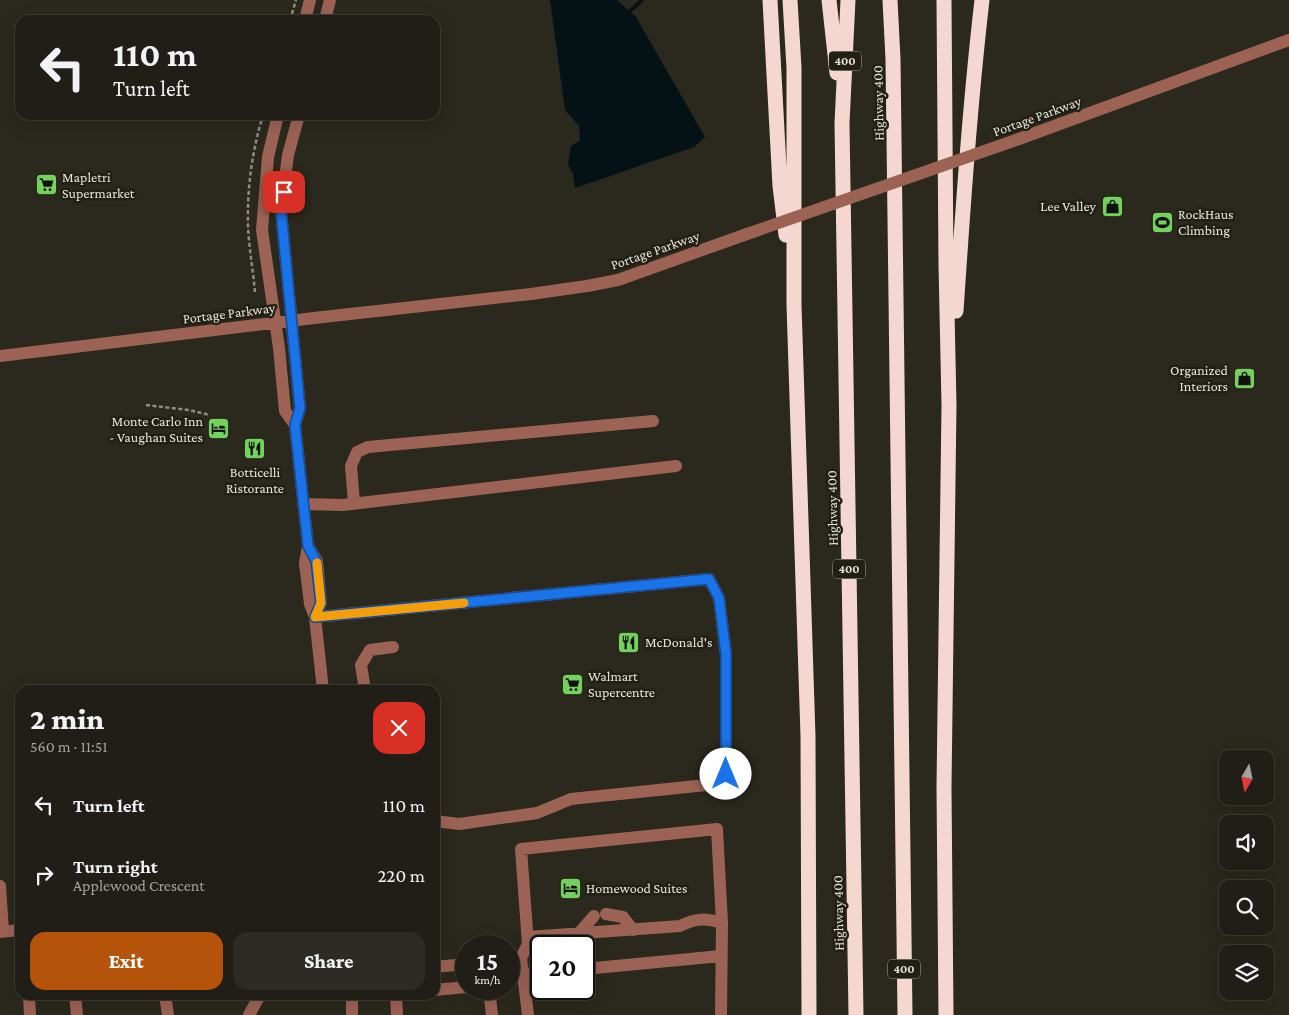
<!DOCTYPE html>
<meta charset="utf-8">
<style>
body{margin:0;font-family:"Crimson Pro",serif;background:#2d2b23;color:#f1f3f6;height:100vh;display:flex;flex-direction:column;font-size:19px;white-space:nowrap}
*{box-sizing:border-box;margin:0}
p{font-size:16px;color:#a2a2a1}
.icon{flex:none;width:28px;height:28px;fill:none;stroke:currentColor;stroke-width:2;stroke-linecap:round;stroke-linejoin:round}
.map{position:relative;flex:1;overflow:hidden}
.details{position:absolute;left:15px;top:685px;width:425px;height:315px;display:flex;flex-direction:column;background:#201e16;border-radius:15px;box-shadow:0 5px 20px #0002,0 0 0 1px #3d3c35}
.details>*{flex:none}
.top-card{position:absolute;left:15px;top:15px;width:425px;height:105px;border-radius:15px;box-shadow:0 5px 20px #0002,0 0 0 1px #3d3c35;background:#201e16;color:#f1f3f6;overflow:hidden}
.needle{width:32px;rotate:189deg}
.controls{position:absolute;left:1219px;top:750px;display:grid;gap:10px}
.controls a{display:grid;place-items:center;width:55px;height:55px;border-radius:10px;background:#201e16;box-shadow:0 5px 20px #0002,0 0 0 1px #3d3c35;font-size:25px}
.speed{position:absolute;left:455px;top:935px;display:flex;gap:10px;font-size:25px;font-weight:700;text-align:center}
.speed>*{display:grid;place-content:center;width:65px;height:65px;border-radius:50%;background:#201e16;box-shadow:0 5px 20px #0002,0 0 0 1px #3d3c35;line-height:1}
.speed small{font-size:12px;font-weight:400}
.speed .limit{border:2px solid #111;border-radius:8px;background:#fff;color:#111}
.pin{position:absolute;display:grid;place-items:center;width:42px;height:42px;color:#fff;margin:-21px;border-radius:10px;box-shadow:0 2px 8px #0006}
.me{position:absolute;width:55px;margin:-28px;rotate:0deg;stroke-linejoin:round;filter:drop-shadow(0 0 4px #0008)}
.turn{display:flex;align-items:center;gap:18px;height:105px;padding:0 15px;font-size:22px}
.turn .icon{width:65px;height:65px;stroke-width:2.5}
.turn b{display:block;font-size:35px;line-height:42px}
.round{display:grid;place-items:center;flex:none;width:52px;height:52px;border-radius:15px;background:#2d2b23}
.headline{display:flex;align-items:center;justify-content:space-between;height:85px;padding:0 15px}
h1{font-size:30px;font-weight:800;line-height:38px}
.action{display:flex;gap:10px;margin-top:auto;padding:10px 15px}
.action a{flex:1;height:58px;border-radius:15px;background:#b45309;color:#fff;font-size:20px;font-weight:800;line-height:58px;text-align:center}
.action a+a{background:#2d2b23;color:#f1f3f6}
ul{padding:0;list-style:none}
li{display:flex;align-items:center;gap:15px;height:70px;padding:0 15px}
li div{flex:1}
li b{display:block;font-size:19px}
li em{font-style:normal}
.map>svg:first-child{display:block}
.water{fill:#041216}
.lines{fill:none;stroke-linecap:round;stroke-linejoin:round}
.stream{stroke:#041216;stroke-width:4}
.path{stroke:#8e8c83;stroke-width:2.5;stroke-dasharray:4 2.5;stroke-linecap:butt}
.minor{stroke:#9c6354;stroke-width:12}
.highway{stroke:#f4d7cf;stroke-width:15}
.minor-bridge{stroke:#9c6354;stroke-width:12}
.route-casing{stroke:#114b97;stroke-width:12}
.route{stroke:#1a73e8;stroke-width:9}
.slow{stroke:#f59e0b;stroke-width:9}
.labels{text-anchor:middle;dominant-baseline:central;stroke-width:5;stroke-linejoin:round;paint-order:stroke}
.shield{fill:#221f14;stroke:#aba9a1;stroke-width:1}
.shield-label{font-size:12px;font-weight:bold;fill:#e6e4dd}
.street-label{font-size:14px;fill:#e6e4dd;stroke:#221f14}
.poi-label{font-size:14px;fill:#e6e4dd;stroke:#221f14;text-anchor:start}
</style>
<div class="map">
<svg width="1289" height="1015" viewBox="0 0 1289 1015">
<rect width="100%" height="100%" fill="#2b281d"/>
<path class="water" d="M550 0H617L636 17 705 137 694 147 575 188 573 174 568 165 571 146 580 141 579 126 565 110Z"/>
<g class="lines">
<path class="stream" d="M630 11 642 0"/>
<path class="path" d="M290 20 296 0
M255 292C253 270 249 248 248 226 247 188 252 151 263 115
M146 405 189 410 210 415"/>
<path class="minor" d="M305 20 310 0
M325 20 330 0
M278 115 268 157 262 230 279 348 285 411 295 425
M299 115 288 155 281 211 300 408 295 425 308 546 305 563 310 604 315 617 323 690
M1019 139 1289 40
M0 356 314 318 531 294 587 286 618 280 747 234
M354 503 351 466 357 452 368 447 653 421
M303 504 343 505 676 466
M308 546 317 561 321 603 315 617
M315 617 709 579 719 598 726 655V774L716 784 571 799 537 813 459 824 435 821
M365 690 361 665 370 650 393 647
M0 886 3 931
M606 914 623 917 633 930
M0 932 20 930
M579 933 594 916
M528 937 680 926C696 918 705 918 722 923L717 829 521 849 528 944 521 958 528 1015
M435 967 466 964
M584 969 721 956
M523 975 541 973
M489 989 492 1015
M435 990 466 987
M29 995 30 1015
M75 995 77 1015
M165 995 168 1015
M352 995V1015
M396 995 397 1015
M249 1015 260 995
M721 1015 722 923"/>
<path class="highway" d="M770 0 780 186 786 235
M790 0 794 68V305L808 736 809 1015
M829 0 837 73
M848 0 842 123 856 1015
M890 0 893 59 905 1015
M944 0 946 265 949 405 944 787 946 1015
M956 311C963 207 970 104 982 0"/>
<path class="minor-bridge" d="M747 234 1019 139"/>
</g>
<g class="lines">
<defs>
<path id="route" d="M284 192 281 211 300 408 295 425 308 546 316 561 321 603 315 617 709 579 719 598 726 654V774"/>
</defs>
<use href="#route" class="route-casing"/>
<use href="#route" class="route"/>
<path class="slow" d="M317 563 321 603 315 617 464 603"/>
</g>
<defs>
<symbol id="supermarket-square" viewBox="-11 -11 22 22"><rect x="-9" y="-9" width="18" height="18" rx="4" fill="#73d25c" stroke="#221f14"/><path d="M-6-5.5h2.5l.6 2H6L4.5 2H-2.5L-4.4-4H-6ZM-1.5 3.2a1.3 1.3 0 1 0 .1 0ZM3 3.2a1.3 1.3 0 1 0 .1 0Z" fill="#111"/></symbol>
<symbol id="shop-square" viewBox="-11 -11 22 22"><rect x="-9" y="-9" width="18" height="18" rx="4" fill="#73d25c" stroke="#221f14"/><path d="M-5-2.5h2.3a2.7 3.5 0 0 1 5.4 0H5L5.5 6h-11ZM-1.5-2.5h3a1.5 2.3 0 0 0-3 0Z" fill="#111"/></symbol>
<symbol id="stadium-square" viewBox="-11 -11 22 22"><rect x="-9" y="-9" width="18" height="18" rx="4" fill="#73d25c" stroke="#221f14"/><path d="M0-5a6.5 5 0 1 0 0 10a6.5 5 0 1 0 0-10ZM-3.5-1.8h7v3.6h-7Z" fill="#111"/></symbol>
<symbol id="hotel-square" viewBox="-11 -11 22 22"><rect x="-9" y="-9" width="18" height="18" rx="4" fill="#73d25c" stroke="#221f14"/><path d="M-6-4.5h1.5V1H6V5H4.5V3h-9V5H-6ZM-4 0a1.8 1.8 0 1 1 3.6 0ZM.5 0V-2.5h3Q6-2.5 6 0Z" fill="#111"/></symbol>
<symbol id="restaurant-square" viewBox="-11 -11 22 22"><rect x="-9" y="-9" width="18" height="18" rx="4" fill="#73d25c" stroke="#221f14"/><path d="M-5-6h1v4h1v-4h1v4h1v-4h1v5L-1.5 .5V6h-2V.5L-5-1ZM5-6V6H3V1.5H1.5Q1.5-4 5-6Z" fill="#111"/></symbol>
</defs>
<g fill-rule="evenodd">
<use href="#supermarket-square" x="34" y="172" width="25" height="25"/>
<use href="#shop-square" x="1100" y="194" width="25" height="25"/>
<use href="#stadium-square" x="1150" y="210" width="25" height="25"/>
<use href="#shop-square" x="1232" y="366" width="25" height="25"/>
<use href="#hotel-square" x="206" y="416" width="25" height="25"/>
<use href="#restaurant-square" x="242" y="436" width="25" height="25"/>
<use href="#restaurant-square" x="616" y="630" width="25" height="25"/>
<use href="#supermarket-square" x="560" y="672" width="25" height="25"/>
<use href="#hotel-square" x="558" y="876" width="25" height="25"/>
</g>
<g class="labels">
<g class="shield">
<rect x="829" y="51.5" width="32" height="19" rx="4"/>
<rect x="833" y="559.5" width="32" height="19" rx="4"/>
<rect x="888" y="959.5" width="32" height="19" rx="4"/>
</g>
<g class="shield-label">
<text x="845" y="61">400</text>
<text x="849" y="569">400</text>
<text x="904" y="969">400</text>
</g>
<g class="street-label">
<text transform="translate(878 103) rotate(-91)">Highway 400</text>
<text transform="translate(1037 116) rotate(-20)">Portage Parkway</text>
<text transform="translate(655 250) rotate(-19)">Portage Parkway</text>
<text transform="translate(229 313) rotate(-7)">Portage Parkway</text>
<text transform="translate(832 508) rotate(-91)">Highway 400</text>
<text transform="translate(838 913) rotate(-91)">Highway 400</text>
</g>
<g class="poi-label">
<text x="62" y="177">Mapletri<tspan x="62" dy="16">Supermarket</tspan></text>
<text x="1096" y="206" text-anchor="end">Lee Valley</text>
<text x="1178" y="214">RockHaus<tspan x="1178" dy="16">Climbing</tspan></text>
<text x="1228" y="370" text-anchor="end">Organized<tspan x="1228" dy="16">Interiors</tspan></text>
<text x="203" y="421" text-anchor="end">Monte Carlo Inn<tspan x="203" dy="16">- Vaughan Suites</tspan></text>
<text x="255" y="472" text-anchor="middle">Botticelli<tspan x="255" dy="16">Ristorante</tspan></text>
<text x="645" y="642">McDonald's</text>
<text x="588" y="676">Walmart<tspan x="588" dy="16">Supercentre</tspan></text>
<text x="586" y="888">Homewood Suites</text>
</g>
</g>
</svg>
<div class="controls">
<a><svg class="needle" viewBox="-14 -14 28 28"><path d="M0-13l5 13h-10z" fill="#e53935"/><path d="M0 13l5-13h-10z" fill="#a2a2a1"/></svg></a>
<a><svg class="icon" aria-label="sound" viewBox="0 0 24 24"><path d="M4 9h4l5-4v14l-5-4H4zM17 9q2 3 0 6"/></svg></a>
<a><svg class="icon" aria-label="search" viewBox="0 0 24 24"><circle cx="10" cy="10" r="6"/><path d="M15 15l6 6"/></svg></a>
<a><svg class="icon" aria-label="layers" viewBox="0 0 24 24"><path d="M12 4l9 5-9 5-9-5zM3 14l9 5 9-5"/></svg></a>
</div>
<div class="speed"><div>15<small>km/h</small></div><div class="limit">20</div></div>
<div class="pin" style="left:284px;top:192px;background:#d93025"><svg class="icon" aria-label="arrive" viewBox="0 0 24 24"><path d="M6 21V4h12l-3 4 3 4H6"/></svg></div>
<svg class="me" style="left:726px;top:774px" viewBox="-20 -20 40 40"><circle r="19" fill="#fff"/><path d="M0-13L10 11 0 6-10 11z" fill="#1a73e8"/></svg>
<div class="top-card">
<div class="turn"><svg class="icon" aria-label="left" viewBox="0 0 24 24"><path d="M17 20v-9H6M10 6l-5 5 5 5"/></svg><div><b>110 m</b>Turn left</div></div>
</div>
<section class="details">
<div class="headline"><div><h1>2 min</h1><p>560 m · 11:51</p></div><a class="round" style="background:#d93025;color:#fff"><svg class="icon" aria-label="close" viewBox="0 0 24 24"><path d="M6 6l12 12M18 6L6 18"/></svg></a></div>
<ul>
<li><svg class="icon" aria-label="left" viewBox="0 0 24 24"><path d="M17 20v-9H6M10 6l-5 5 5 5"/></svg><div><b>Turn left</b></div><em>110 m</em></li>
<li><svg class="icon" aria-label="right" viewBox="0 0 24 24"><path d="M7 20v-9h11M14 6l5 5-5 5"/></svg><div><b>Turn right</b><p>Applewood Crescent</p></div><em>220 m</em></li>
</ul>
<div class="action"><a>Exit</a><a>Share</a></div>
</section>
</div>
